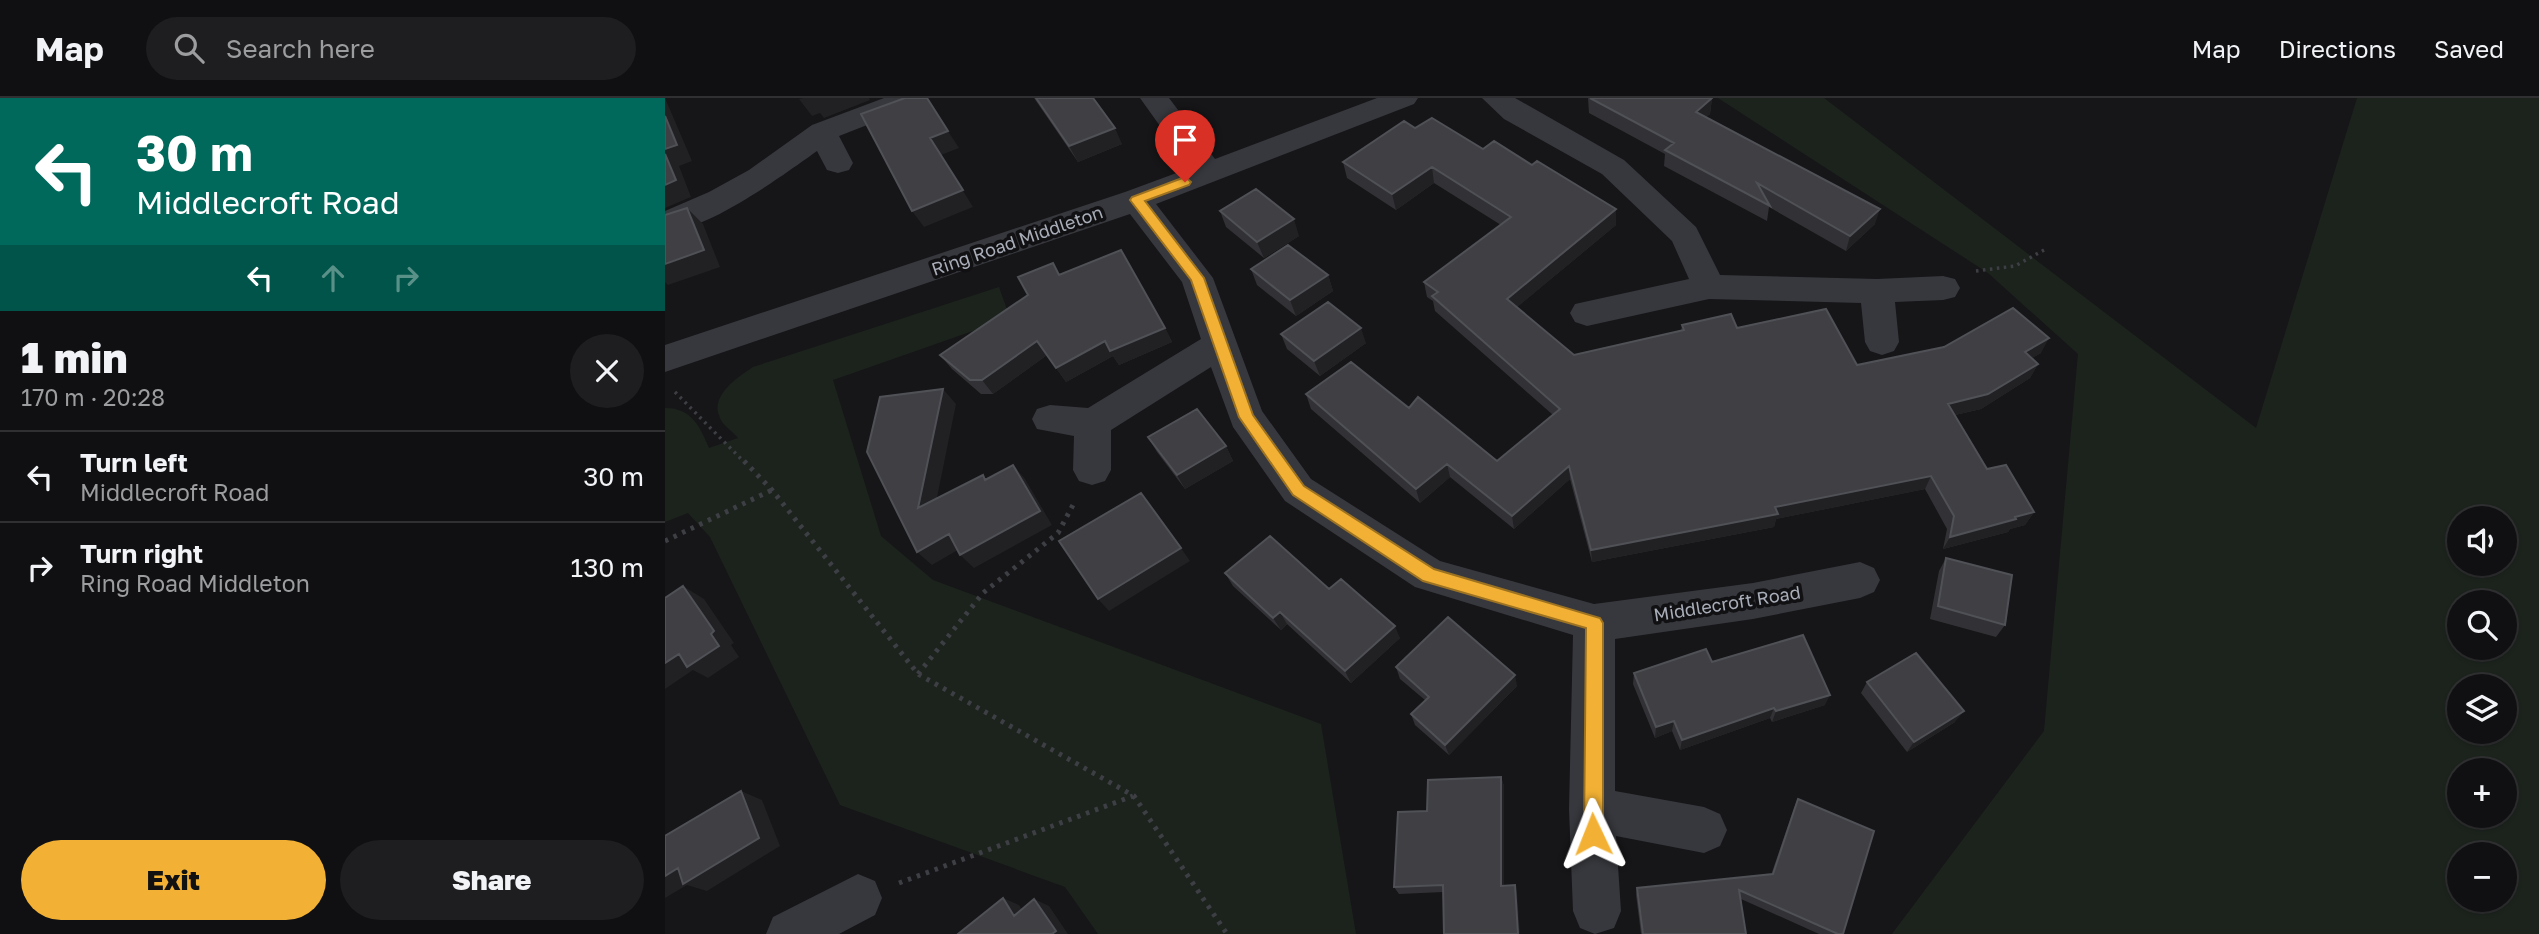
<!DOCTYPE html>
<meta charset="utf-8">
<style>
body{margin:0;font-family:"Golos Text",sans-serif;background:#1e1e20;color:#f1f3f6;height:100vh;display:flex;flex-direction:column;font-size:26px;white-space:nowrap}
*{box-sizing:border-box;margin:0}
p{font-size:23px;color:#9c9d9f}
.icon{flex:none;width:38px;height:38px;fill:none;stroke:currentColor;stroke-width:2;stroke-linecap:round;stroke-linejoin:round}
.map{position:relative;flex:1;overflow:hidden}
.details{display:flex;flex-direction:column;background:#101012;width:665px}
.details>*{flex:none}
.top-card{background:#00695c;color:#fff;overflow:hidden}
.controls{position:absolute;left:1782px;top:408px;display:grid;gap:14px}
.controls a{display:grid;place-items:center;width:70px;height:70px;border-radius:50%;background:#101012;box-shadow:0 2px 5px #0004,0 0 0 2px #303032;font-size:35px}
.pin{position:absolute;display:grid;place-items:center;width:60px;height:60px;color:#fff;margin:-72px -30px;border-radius:50% 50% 50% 0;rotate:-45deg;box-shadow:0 0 7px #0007}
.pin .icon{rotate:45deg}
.me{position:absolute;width:77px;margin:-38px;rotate:358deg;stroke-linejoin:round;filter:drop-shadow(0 0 5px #0008)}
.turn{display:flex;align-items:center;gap:24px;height:147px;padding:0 21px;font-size:32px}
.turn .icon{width:91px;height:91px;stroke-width:2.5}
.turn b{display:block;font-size:49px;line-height:60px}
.lanes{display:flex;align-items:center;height:66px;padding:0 21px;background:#0003;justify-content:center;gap:35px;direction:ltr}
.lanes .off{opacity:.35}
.round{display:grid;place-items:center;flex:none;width:74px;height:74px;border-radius:37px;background:#1e1e20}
.headline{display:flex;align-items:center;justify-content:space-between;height:119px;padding:0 21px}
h1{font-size:42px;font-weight:800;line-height:52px}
.action{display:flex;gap:14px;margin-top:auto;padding:14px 21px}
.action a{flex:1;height:80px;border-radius:42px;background:#f2b134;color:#111;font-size:28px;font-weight:800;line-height:80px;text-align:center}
.action a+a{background:#1e1e20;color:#f1f3f6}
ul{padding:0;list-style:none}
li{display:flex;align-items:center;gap:21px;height:91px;padding:0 21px;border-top:2px solid #303032}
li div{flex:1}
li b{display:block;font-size:26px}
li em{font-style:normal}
header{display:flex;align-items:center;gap:42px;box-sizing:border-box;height:98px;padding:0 35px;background:#101012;border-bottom:2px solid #303032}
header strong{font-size:33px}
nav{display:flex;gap:38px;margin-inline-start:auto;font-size:24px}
.search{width:490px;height:63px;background:#1e1e20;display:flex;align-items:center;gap:18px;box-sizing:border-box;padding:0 24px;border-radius:38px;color:#9c9d9f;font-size:26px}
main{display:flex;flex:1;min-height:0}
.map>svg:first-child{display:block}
.green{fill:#1c231d;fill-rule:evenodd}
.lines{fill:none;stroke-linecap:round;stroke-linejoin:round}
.path-far1{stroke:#3d3f44;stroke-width:3.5;stroke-dasharray:2.5 4.5;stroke-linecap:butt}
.path{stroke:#3d3f44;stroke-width:5;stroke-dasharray:3.5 6;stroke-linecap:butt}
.minor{fill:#37383d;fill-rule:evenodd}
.wall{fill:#323236}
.shaded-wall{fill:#212124}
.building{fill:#3f3f44;stroke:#4f5156;stroke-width:2}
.route{fill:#f2b134;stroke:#9d7322;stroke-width:2}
.labels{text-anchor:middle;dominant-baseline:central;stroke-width:7;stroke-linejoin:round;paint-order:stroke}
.street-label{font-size:18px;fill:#a8adb8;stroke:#111113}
</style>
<header>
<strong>Map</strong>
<div class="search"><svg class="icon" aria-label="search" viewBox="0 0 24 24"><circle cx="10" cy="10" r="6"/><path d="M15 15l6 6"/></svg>Search here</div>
<nav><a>Map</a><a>Directions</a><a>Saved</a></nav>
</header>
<main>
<section class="details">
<div class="top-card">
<div class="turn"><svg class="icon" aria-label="left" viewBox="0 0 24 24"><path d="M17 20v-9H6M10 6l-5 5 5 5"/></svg><div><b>30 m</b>Middlecroft Road</div></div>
<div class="lanes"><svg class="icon" aria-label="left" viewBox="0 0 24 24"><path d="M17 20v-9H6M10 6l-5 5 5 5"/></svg><svg class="icon off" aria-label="ahead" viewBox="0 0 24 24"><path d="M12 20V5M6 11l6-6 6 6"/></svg><svg class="icon off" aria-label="right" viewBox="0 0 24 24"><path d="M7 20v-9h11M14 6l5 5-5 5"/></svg></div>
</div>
<div class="headline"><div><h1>1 min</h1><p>170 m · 20:28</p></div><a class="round"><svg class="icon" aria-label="close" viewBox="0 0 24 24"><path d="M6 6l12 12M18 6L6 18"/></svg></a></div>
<ul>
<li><svg class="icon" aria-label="left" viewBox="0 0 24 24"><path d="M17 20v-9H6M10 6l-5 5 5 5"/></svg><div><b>Turn left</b><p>Middlecroft Road</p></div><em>30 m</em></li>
<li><svg class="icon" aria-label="right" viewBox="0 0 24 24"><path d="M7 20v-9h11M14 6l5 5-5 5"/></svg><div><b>Turn right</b><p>Ring Road Middleton</p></div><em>130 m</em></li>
</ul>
<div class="action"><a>Exit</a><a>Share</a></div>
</section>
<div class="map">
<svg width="1874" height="836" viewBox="0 0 1874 836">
<rect width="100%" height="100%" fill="#161618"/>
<path class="green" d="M1053 0H1159L1591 330 1692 0H1874V836H1227L1379 633 1413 256 1323 175ZM1794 420H1839V466H1794ZM1839 504V550H1794V504ZM1794 588H1839V634H1794ZM1794 672H1839V718H1794ZM1839 756V802H1794V756Z
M334 189 345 220 168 282 216 438 268 482 656 626 691 836H433L400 789 175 707 45 439 23 415 0 424V310C27 310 35 329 44 350L73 340C69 334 58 328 55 320 44 298 73 279 88 269Z"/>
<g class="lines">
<path class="path-far1" d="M1311 173 1350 168 1379 152
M10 294 80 365"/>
<path class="path" d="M79 363 107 392 253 576 469 698 562 836
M0 443 107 392
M253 576 318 495 393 435 409 405
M234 785 468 698"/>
<path class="minor" d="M219 0H260L256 6 174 38 188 65 184 72 173 75 162 72 152 53C124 73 33 140 0 131V113L44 94 84 72 147 27Z
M475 0H504L550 61 712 0H753L749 6 491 106 548 180 597 313 646 381 775 463 929 506 1088 485 1195 464 1209 470 1215 482 1209 494 1195 500 1088 521 950 541V693L1039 709 1055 716 1062 732 1055 748 1039 755 951 738 956 813 949 830 930 836 915 830 908 813 904 711 908 537 750 489 620 403 568 329 546 269 446 332V372L440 383 427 387 414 383 408 372 409 338 372 331 367 321 372 311 385 307 423 310 536 241 517 184 465 116 0 274V247L460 94 525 70Z
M817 0H850L959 62 1031 129 1055 177 1212 181 1278 178 1290 181 1295 190 1290 199 1278 202 1230 204 1234 244 1229 253 1217 257 1205 253 1200 244 1196 205 1044 201 922 228 910 224 905 215 910 206 1024 181 1007 143 937 76 839 21Z
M193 776 210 783 217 800 210 817 174 836H101L108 819Z"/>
</g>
<path class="wall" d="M369 0H428L457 46 413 64Z
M923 0H1047L1045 16 1041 19 1210 126 1181 153 1104 109 1102 123 999 68 1000 56 924 15Z
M750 30 867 67 951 111V127L852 209 909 257 1016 233 1017 227 1072 230 1192 267 1376 255 1367 260 1373 266 1365 280 1316 311 1290 317 1322 371 1369 414 1360 427 1345 431 1343 434 1278 451 1282 431 1260 391 1111 421 1109 429 927 464 905 381 849 431 785 379 755 405 646 311 641 296 744 310 832 363 888 317 770 213 768 203 762 199 759 184 836 127 769 85 731 112 682 80 678 64Z
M555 113 634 138 599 160 561 129Z
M586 171 663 177 668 193 631 218 592 187Z
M395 176 500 230 507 244 454 267 448 258 401 284 382 257 328 296H316L287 271 275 257Z
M616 236 701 245 655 278 622 251Z
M483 339 561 348 568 363 520 391 492 354Z
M1281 460 1340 527 1331 539 1265 521 1274 473Z
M560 475 664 491 735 540 686 585 622 526 616 532 568 488Z
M1047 564 1160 607 1107 624 1105 620 1015 652 1007 633 990 640 968 586 969 575Z
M731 569 852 588 784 657 750 627 746 616 760 602 735 581Z
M1202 584 1290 624 1242 654 1196 595Z
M836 679 839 688V788L852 794H778L734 796 729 789 762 713Z
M1133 701 1178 836H1154L1076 801 1081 836H976L971 797 972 790 1106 777 1129 710Z"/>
<path class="shaded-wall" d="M0 0 27 63 14 68 26 99 0 110Z
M138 0H204L205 2 159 20 155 15 147 18 134 1Z
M1047 0 1045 16 1029 29 1031 14Z
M450 30 457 46 413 64 404 48Z
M283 33 294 50 276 57 308 109 259 129 247 113 265 40Z
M767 69 769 85 731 112 727 96Z
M22 110 38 126 55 169 3 187 0 184V166Z
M951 111V127L844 216 842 201Z
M1215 111 1210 126 1181 153 1185 138Z
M629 121 634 138 599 160 592 144Z
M663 177 668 193 631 218 625 202Z
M500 230 507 244 454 267 448 258 401 284 391 270 440 243Z
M696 230 701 245 655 278 649 263Z
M1384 240 1376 255 1352 269 1360 254Z
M372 243 382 257 328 296 317 282Z
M1373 266 1365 280 1316 311 1277 320 1283 306Z
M278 291 291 306 267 424 253 410Z
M561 348 568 363 520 391 512 377Z
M782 366 785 379 755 405 751 391Z
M348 367 360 381 387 427 309 470 295 457Z
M904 368 905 381 849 431 847 418Z
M1266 378 1260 391 1111 421 1109 429 927 464 926 452 1110 409Z
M1369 414 1360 427 1345 431 1343 434 1278 451 1285 439Z
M284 436 298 449 267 467 252 454Z
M516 450 525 463 444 513 433 501Z
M18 488 39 501 69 545 66 547 74 559 43 580 28 572 0 591V565L46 536Z
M615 514 622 526 616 532 608 520Z
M730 528 735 540 686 585 680 573Z
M850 577 852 588 784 657 780 647Z
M1165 597 1160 607 1107 624 1111 613Z
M1109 610 1105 620 1015 652 1017 642Z
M1299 613 1290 624 1242 654 1249 644Z
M1009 623 1007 633 990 640 991 629Z
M836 679 839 688V795L836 788Z
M76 693 97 702 115 748 42 793 22 787 0 800V778L13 770Z
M850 787 852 794 855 836H853Z
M338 800 354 807 365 824 349 818Z
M369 801 384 808 403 836H387Z"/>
<path class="building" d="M240 0H262L283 33 265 40 298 92 247 113 196 16Z
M371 0H428L450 30 404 48Z
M925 0H1047L1031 14 1215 111 1185 138 1092 85 1105 108 1000 52 1009 45Z
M0 18 12 47 0 51Z
M767 20 818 51 829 43 867 67 872 63 951 111 842 201 909 257 1019 232 1017 227 1066 216 1072 230 1161 211 1192 267 1279 249 1348 210 1384 240 1360 254 1373 266 1323 296 1283 306 1322 371 1341 367 1369 414 1350 419 1351 421 1285 439 1289 418 1266 378 1110 409 1113 416 926 452 904 368 847 418 782 366 751 391 641 296 686 264 744 310 753 299 832 363 895 311 767 198 773 194 759 184 846 119 767 69 727 96 678 64 739 23 750 30Z
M0 56 11 82 0 87Z
M591 91 629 121 592 144 555 113Z
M22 110 39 152 0 166V117Z
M623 147 663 177 625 202 586 171Z
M456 152 500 230 445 253 440 243 391 270 372 243 317 282H305L275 257 363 197 353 179 388 165 394 177Z
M663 204 696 230 649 263 616 236Z
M278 291 253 410 318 377 320 382 348 367 375 413 295 457 284 436 252 454 202 354 215 299Z
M532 311 561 348 512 377 483 339Z
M476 395 516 450 433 501 394 443Z
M605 438 664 491 676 481 730 528 680 573 615 514 608 520 560 475Z
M1281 460 1347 477 1340 527 1273 508Z
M18 488 49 533 46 536 54 548 22 569 14 556 0 565V500Z
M783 519 850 577 780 647 746 616 764 599 731 569Z
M1138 537 1165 597 1111 613 1109 610 1017 642 1009 623 991 629 969 575 1041 551 1047 564Z
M1251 555 1299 613 1249 644 1202 584Z
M836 679V788L850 787 853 836H779L778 787 729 789 733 714 762 713 763 682Z
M76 693 94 740 18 786 13 770 0 778V738Z
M1133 701 1209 733 1178 836H1173L1074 792 1081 836H978L972 790 1108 776Z
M338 800 349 818 369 801 391 833 387 836H293Z"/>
<path class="route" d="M520 79 526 84 524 87 480 103 539 180 588 317 639 388 769 471 935 520 938 525V736L935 743 928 746 921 743 919 736 921 530 758 483 628 397 574 319 526 182 465 102 467 99Z"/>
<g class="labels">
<g class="street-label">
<text transform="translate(352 142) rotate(-19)">Ring Road Middleton</text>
<text transform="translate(1062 505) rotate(-9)">Middlecroft Road</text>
</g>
</g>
</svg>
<div class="controls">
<a><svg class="icon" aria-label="sound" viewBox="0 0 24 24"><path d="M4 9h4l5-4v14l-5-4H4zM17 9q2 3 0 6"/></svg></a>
<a><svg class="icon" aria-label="search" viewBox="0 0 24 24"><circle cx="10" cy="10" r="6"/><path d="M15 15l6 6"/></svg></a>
<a><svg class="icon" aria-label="layers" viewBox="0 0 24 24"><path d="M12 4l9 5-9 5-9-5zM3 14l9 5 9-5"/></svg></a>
<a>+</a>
<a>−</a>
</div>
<div class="pin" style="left:520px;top:84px;background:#d93025"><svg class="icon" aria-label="arrive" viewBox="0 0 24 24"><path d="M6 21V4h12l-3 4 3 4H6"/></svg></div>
<svg class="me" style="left:928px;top:736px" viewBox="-20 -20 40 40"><path d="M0-17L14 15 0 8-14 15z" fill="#f2b134" stroke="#fff" stroke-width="4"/></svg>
</div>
</main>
